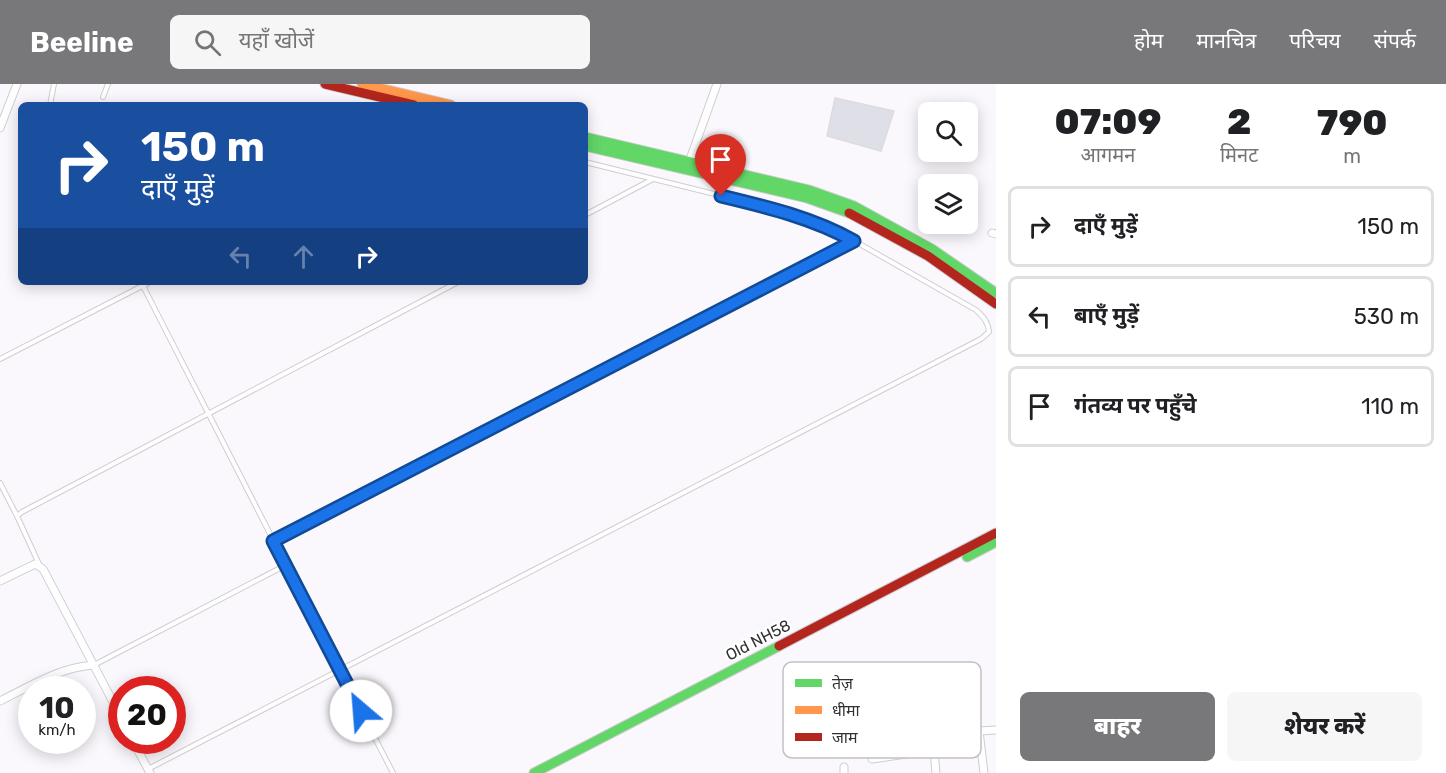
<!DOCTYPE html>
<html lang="hi">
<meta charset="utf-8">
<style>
body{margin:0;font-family:Rubik,"Noto Sans Devanagari",sans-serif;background:#f6f6f6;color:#202124;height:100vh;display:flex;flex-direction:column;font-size:22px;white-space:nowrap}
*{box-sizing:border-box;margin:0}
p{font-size:20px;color:#757577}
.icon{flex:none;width:33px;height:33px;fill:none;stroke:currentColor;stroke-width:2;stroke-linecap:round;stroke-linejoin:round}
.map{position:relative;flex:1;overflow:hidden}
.sheet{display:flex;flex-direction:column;background:#fff;width:450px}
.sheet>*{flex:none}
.banner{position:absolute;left:18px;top:18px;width:570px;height:183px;border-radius:9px;box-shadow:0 3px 15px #0003;background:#1a4fa0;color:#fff;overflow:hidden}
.tools{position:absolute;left:918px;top:18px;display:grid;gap:12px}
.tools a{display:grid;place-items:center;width:60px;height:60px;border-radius:9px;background:#fff;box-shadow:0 3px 15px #0003;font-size:30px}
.speed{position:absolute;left:18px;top:592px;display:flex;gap:12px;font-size:30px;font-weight:700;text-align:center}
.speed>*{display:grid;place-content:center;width:78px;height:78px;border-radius:50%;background:#fff;box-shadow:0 3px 15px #0003;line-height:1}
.speed small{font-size:15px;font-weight:400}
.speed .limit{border:9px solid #d22;background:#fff;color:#111}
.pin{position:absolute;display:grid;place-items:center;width:51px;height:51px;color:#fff;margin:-62px -26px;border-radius:50% 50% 50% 0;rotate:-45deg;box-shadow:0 0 6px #0007}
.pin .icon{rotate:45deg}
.me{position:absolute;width:66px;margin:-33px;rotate:333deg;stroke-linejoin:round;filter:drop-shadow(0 0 4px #0008)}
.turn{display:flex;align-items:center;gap:21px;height:126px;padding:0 24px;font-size:27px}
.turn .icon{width:78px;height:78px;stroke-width:2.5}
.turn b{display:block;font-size:42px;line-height:51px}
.lanes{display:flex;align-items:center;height:57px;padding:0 24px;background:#0003;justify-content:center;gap:30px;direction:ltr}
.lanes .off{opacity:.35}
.eta{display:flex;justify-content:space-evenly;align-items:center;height:102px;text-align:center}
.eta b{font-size:36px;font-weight:800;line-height:42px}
.cta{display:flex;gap:12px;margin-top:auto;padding:12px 24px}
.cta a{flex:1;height:69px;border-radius:9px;background:#78777a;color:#fff;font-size:24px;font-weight:800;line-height:69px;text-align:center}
.cta a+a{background:#f6f6f6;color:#202124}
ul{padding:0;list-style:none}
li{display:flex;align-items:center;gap:18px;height:81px;margin:0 12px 9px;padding:0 12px;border:3px solid #e0e0e0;border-radius:9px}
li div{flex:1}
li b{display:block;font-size:22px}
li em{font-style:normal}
header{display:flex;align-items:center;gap:36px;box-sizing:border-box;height:84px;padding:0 30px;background:#78777a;color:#fff}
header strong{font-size:28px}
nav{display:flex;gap:33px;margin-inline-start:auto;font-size:21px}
.search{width:420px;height:54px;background:#f6f6f6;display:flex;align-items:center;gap:15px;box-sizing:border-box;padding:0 21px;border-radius:9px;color:#757577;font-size:22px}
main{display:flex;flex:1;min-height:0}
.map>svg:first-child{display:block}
.building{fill:#dfdfe7;stroke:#dcdbdf;stroke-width:1.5}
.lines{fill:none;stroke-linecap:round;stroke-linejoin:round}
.lane-casing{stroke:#cecdd0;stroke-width:6}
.street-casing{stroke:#cecdd0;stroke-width:9}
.fast-casing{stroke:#cecdd0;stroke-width:11}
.slow-casing{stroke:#cecdd0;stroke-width:11}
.jam-casing{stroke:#cecdd0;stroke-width:11}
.lane{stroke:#fefeff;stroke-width:4}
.street{stroke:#fefeff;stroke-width:7}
.fast{stroke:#63d668;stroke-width:9}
.slow{stroke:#ff974d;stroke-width:9}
.jam{stroke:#b3261e;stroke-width:9}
.route-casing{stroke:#114b97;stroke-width:15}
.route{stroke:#1a73e8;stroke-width:10}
.labels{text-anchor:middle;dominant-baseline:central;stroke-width:4.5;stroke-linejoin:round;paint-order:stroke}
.street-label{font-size:16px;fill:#323134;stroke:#fff}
.key{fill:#fff;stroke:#c2c1c2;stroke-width:1.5}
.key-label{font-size:16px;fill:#323134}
</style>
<header>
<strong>Beeline</strong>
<div class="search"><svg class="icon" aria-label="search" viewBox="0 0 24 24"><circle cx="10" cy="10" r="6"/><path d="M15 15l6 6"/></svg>यहाँ खोजें</div>
<nav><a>होम</a><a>मानचित्र</a><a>परिचय</a><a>संपर्क</a></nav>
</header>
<main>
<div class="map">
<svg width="996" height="689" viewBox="0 0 996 689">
<rect width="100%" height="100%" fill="#faf8fd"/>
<path class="building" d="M835 14 894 27 881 67 827 52Z"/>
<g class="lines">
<defs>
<path id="lane" d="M103 13 108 0
M50 21 54 0
M585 131 653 95
M0 275 150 198
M0 399 17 432
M273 457 854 158
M39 480 17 432 22 428 458 198
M286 481 393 689
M94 581 286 481 141 198
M148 685 981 255 989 248C988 237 983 233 976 226L835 146 767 123 585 78"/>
<path id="street" d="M0 44 17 0
M688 81 717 0
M992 149 996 150
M0 497 35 480 43 485 122 635
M0 617C31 602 58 584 93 581
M972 647H979L984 689
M979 647 996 646
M133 657 150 689
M872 675 933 666
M844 683V689
M936 689 933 656 937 652 972 647 968 620"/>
<path id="fast" d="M585 53 809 106 854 122 932 165 996 209
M585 62 807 114 849 129
M967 473 996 458
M534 689 779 562"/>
<path id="slow" d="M362 0 451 21"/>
<path id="jam" d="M325 0 414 21
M849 129 928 172 996 220
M779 562 996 449"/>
</defs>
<use href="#lane" class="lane-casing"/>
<use href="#street" class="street-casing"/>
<use href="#fast" class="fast-casing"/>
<use href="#slow" class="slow-casing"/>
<use href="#jam" class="jam-casing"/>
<use href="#lane" class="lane"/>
<use href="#street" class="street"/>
<use href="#fast" class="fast"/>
<use href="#slow" class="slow"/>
<use href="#jam" class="jam"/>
</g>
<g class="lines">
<defs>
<path id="route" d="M361 627 273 457 854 157C813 134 767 123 721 112"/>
</defs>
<use href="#route" class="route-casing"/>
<use href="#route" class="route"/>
</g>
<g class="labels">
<g class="street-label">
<text transform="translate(758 556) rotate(-27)">Old NH58</text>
</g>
</g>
<rect x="783" y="578" width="198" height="96" rx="9" class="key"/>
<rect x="795" y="595" width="27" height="8" fill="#63d668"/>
<rect x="795" y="622" width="27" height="8" fill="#ff974d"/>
<rect x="795" y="649" width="27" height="8" fill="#b3261e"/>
<g class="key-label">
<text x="832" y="605">तेज़</text>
<text x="832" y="632">धीमा</text>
<text x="832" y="659">जाम</text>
</g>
</svg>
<div class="tools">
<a><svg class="icon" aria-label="search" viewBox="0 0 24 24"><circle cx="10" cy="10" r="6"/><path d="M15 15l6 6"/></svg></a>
<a><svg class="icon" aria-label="layers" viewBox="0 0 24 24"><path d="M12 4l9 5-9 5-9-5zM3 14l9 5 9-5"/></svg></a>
</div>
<div class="speed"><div>10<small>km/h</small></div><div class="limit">20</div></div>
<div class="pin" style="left:721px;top:112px;background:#d93025"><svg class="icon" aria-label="arrive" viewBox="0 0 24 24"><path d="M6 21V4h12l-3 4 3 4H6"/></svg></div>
<svg class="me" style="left:361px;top:627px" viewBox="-20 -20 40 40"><circle r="19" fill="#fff"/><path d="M0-13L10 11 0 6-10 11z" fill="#1a73e8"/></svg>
<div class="banner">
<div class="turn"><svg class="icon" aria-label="right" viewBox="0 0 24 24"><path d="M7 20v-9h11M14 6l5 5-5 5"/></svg><div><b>150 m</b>दाएँ मुड़ें</div></div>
<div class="lanes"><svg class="icon off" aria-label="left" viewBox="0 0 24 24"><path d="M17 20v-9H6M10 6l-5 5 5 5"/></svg><svg class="icon off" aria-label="ahead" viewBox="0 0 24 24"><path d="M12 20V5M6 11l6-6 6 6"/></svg><svg class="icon" aria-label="right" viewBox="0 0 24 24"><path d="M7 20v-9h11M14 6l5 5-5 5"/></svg></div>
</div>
</div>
<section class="sheet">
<div class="eta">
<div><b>07:09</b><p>आगमन</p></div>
<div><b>2</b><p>मिनट</p></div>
<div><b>790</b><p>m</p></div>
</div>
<ul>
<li><svg class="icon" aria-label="right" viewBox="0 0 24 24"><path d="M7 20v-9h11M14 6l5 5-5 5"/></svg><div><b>दाएँ मुड़ें</b></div><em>150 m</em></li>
<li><svg class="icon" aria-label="left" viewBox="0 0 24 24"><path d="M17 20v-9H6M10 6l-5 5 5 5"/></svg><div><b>बाएँ मुड़ें</b></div><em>530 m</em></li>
<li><svg class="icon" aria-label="arrive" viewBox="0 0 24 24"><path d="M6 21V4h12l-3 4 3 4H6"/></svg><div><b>गंतव्य पर पहुँचे</b></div><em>110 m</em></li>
</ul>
<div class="cta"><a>बाहर</a><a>शेयर करें</a></div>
</section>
</main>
